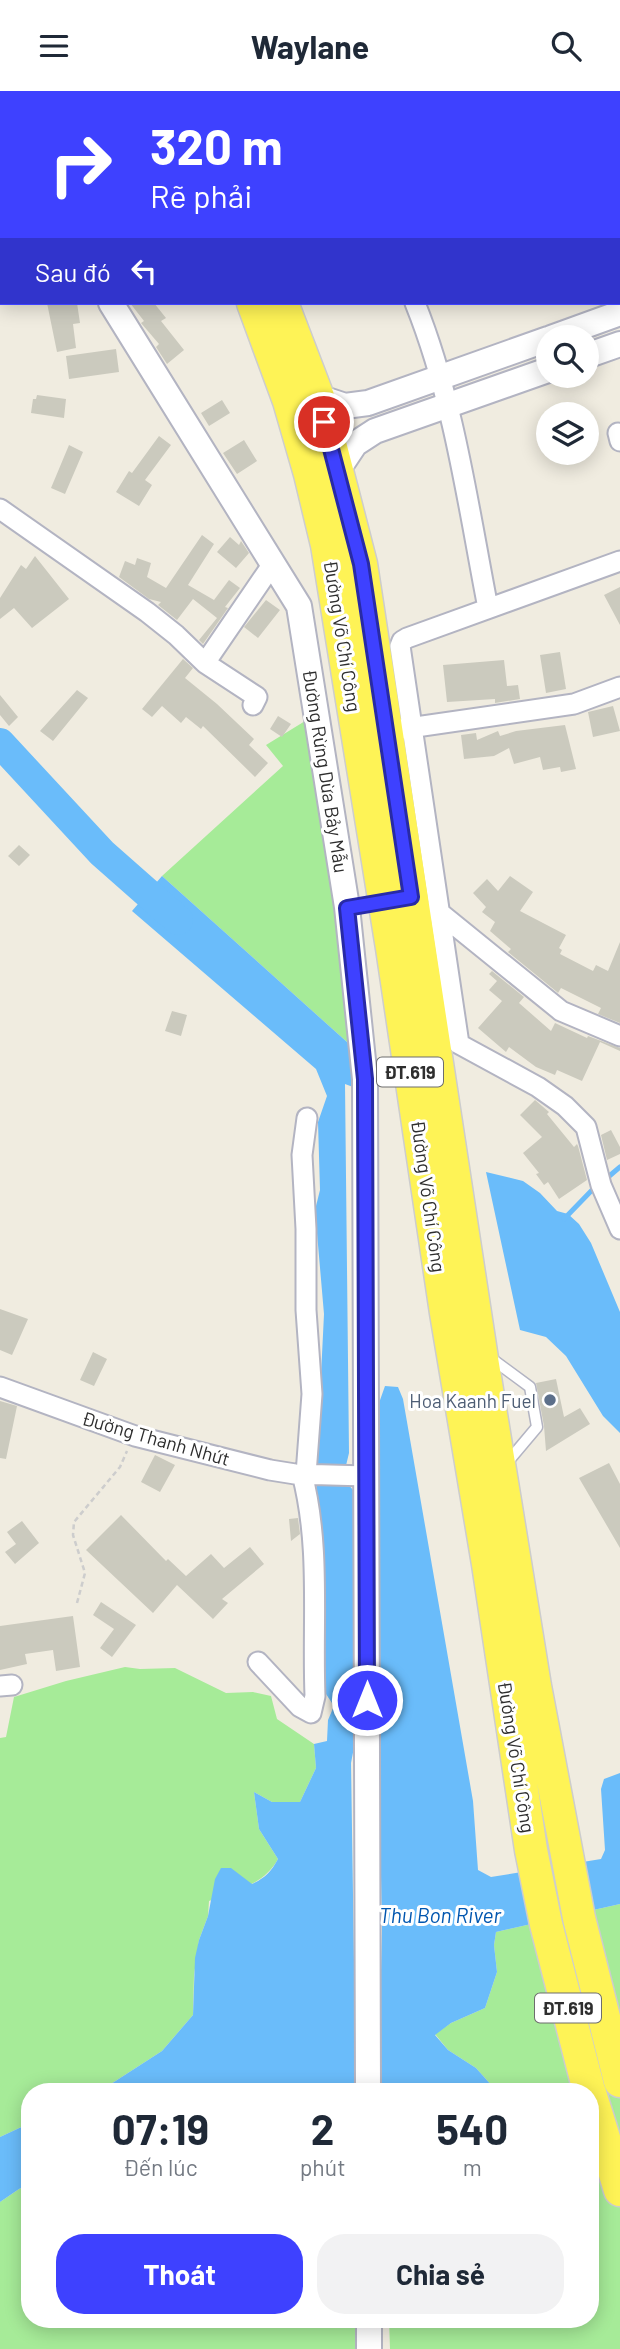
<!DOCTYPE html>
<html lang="vi">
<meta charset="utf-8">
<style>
body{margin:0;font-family:Barlow,sans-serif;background:#f2f2f3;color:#1f2937;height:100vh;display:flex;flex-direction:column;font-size:26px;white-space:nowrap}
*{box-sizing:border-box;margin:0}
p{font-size:23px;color:#747a83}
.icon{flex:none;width:38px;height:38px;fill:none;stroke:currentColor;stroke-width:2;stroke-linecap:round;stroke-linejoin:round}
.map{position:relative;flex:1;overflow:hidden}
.panel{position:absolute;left:21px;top:1992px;width:578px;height:245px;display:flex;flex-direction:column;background:#fff;border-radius:28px;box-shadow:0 4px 18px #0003}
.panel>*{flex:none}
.hud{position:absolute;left:0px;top:0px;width:621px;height:214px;box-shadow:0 4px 18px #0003;background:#3e41ff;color:#fff;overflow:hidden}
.fabs{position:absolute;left:536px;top:234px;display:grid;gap:14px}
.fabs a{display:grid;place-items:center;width:63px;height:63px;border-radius:50%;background:#fff;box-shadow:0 4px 18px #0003;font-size:35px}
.pin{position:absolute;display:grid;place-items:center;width:60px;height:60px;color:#fff;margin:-30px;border:4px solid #fff;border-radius:50%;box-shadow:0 2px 7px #0007}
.me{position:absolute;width:77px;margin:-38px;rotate:0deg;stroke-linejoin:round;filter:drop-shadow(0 0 5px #0008)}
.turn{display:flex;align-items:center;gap:24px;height:147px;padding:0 35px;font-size:32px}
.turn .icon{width:91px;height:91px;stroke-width:2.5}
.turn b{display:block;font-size:49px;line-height:60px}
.then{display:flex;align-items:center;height:66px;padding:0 35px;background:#0003;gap:14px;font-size:26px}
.eta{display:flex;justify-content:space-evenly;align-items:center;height:119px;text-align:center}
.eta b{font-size:42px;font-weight:700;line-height:49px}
.primary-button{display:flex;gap:14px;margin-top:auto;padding:14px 35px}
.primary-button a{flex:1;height:80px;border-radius:28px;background:#3e41ff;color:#fff;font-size:28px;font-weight:700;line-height:80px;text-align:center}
.primary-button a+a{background:#f2f2f3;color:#1f2937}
header{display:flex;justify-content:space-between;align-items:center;height:91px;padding:0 35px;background:#fff;font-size:32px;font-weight:700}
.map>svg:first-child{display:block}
.green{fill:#a6eb98}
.water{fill:#6abcfa}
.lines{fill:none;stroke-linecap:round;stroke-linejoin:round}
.stream{stroke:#6abcfa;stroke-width:5}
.river{stroke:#6abcfa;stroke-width:30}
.building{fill:#cbcabe}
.service-casing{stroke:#b3b4c2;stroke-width:13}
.minor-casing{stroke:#b3b4c2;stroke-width:23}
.tertiary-casing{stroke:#b3b4c2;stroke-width:28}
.primary-casing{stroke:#cdcdcd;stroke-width:35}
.path{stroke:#cdcdcd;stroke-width:2.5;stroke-dasharray:5 3.5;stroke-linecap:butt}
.service{stroke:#fff;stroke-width:10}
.minor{stroke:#fff;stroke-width:19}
.tertiary{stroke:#fff;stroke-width:24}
.primary{stroke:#fef356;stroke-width:32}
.route-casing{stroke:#282aa6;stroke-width:18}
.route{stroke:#3e41ff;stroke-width:12}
.service-dot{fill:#5c6f8a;stroke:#fff;stroke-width:2.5}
.labels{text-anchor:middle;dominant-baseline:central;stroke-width:6;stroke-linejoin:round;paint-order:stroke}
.shield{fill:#fff;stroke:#6d6d6d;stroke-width:2}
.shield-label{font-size:18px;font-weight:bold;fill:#2e2e2e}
.street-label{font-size:19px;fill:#2e2e2e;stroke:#fff}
.service-label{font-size:19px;fill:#4e5e75;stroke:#fff;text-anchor:end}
.water-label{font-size:21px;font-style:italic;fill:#0056af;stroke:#fff}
</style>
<header><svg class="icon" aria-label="menu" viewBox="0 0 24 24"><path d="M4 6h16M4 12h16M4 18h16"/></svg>Waylane<svg class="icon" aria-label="search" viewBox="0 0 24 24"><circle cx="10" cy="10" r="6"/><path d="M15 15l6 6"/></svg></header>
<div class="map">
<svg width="620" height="2258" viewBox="0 0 620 2258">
<rect width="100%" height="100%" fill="#f0ece0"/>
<path class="green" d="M310 627 357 960 162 785 283 675 266 654Z
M125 1576 140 1578 175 1577 226 1602 253 1601 271 1605 277 1628 314 1653 316 1677 300 1711H272L254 1701 259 1738 278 1768C264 1794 235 1800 209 1810L208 1825 199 1849 194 1884 193 1924 162 1960 100 2000H30V2032L0 2046V1647L6 1646 14 1606 66 1590Z
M620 1813V2258H390L389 2228H590V2000H491L493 1996 476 1977 448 1959 435 1943 451 1932 485 1917 497 1881 494 1854 496 1841Z
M30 2093V2228H358V2258H0V2111L19 2098Z"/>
<path class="water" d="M162 785 357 960 361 999 345 993 349 1362 343 1387 353 1399 356 1646 351 1672 356 2000H100L162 1960 193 1924 195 1867 199 1849 208 1825 215 1788 221 1777H231L252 1793C265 1787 271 1781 278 1768L259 1738 254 1701 272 1711H300L316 1677 314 1653 327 1650 328 1629 334 1615 324 1600 322 1472 316 1386 324 1223 315 1119 320 1099 318 1031 327 1005 316 978 132 820Z
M486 1081 523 1090 540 1102 557 1120 568 1123 579 1133 591 1152 620 1221V1342L603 1325 566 1265 546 1246 520 1239Z
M385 1295 398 1296 403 1308 473 1710 478 1779 491 1786 601 1768 605 1759 601 1698 604 1688 620 1682V1813L496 1841 494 1854 497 1881 485 1917 451 1932 435 1944 448 1959 476 1977 493 1996 491 2000H378L382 1839 377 1572 379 1312Z
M30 2032V2093L19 2098 0 2111V2046Z"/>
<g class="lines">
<path class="stream" d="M607 1087 620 1076
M564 1128 595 1096"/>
<path class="river" d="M0 652 102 762 178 829"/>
</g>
<path class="building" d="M47 212H77L80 232 73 233 76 257 57 261Z
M130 212H154L166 227 161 230 184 259 167 273 156 256 159 253 141 232 144 230Z
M116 258 119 281 69 288 66 265Z
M37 304 66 308 64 327 31 322 33 308H36Z
M222 309 230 322 209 335 201 322Z
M159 345 171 354 145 389 152 394 139 415 116 401 129 380 132 382Z
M244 349 257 370 237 383 223 362Z
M69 354 83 361 65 403 51 397Z
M202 444 214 453 188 494 214 509 229 489 240 497 225 516 228 517 203 553 199 549 217 527 193 508 177 529 158 514 161 511 149 508 119 486 125 470 135 474 137 467 151 472 147 486 166 497Z
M230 446 239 454 241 450 249 462 236 477 217 461Z
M35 465 69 508 32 537 14 517 0 528V507L21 474 26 478Z
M620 496V534L604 504Z
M266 509 280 519 258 547 244 536Z
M560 561 566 598 546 602 540 564Z
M183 568 193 577 185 587 217 613 254 648 249 654 268 672 255 686 203 635 201 638 186 626 181 632 162 615 152 626 142 618Z
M504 569 507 595 518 594 520 608 495 612V608L447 611 443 574Z
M77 599 88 607 53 650 40 640Z
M0 604 18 626 9 635 0 624Z
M613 615 620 640 593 646 588 621Z
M278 625 291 633 282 646 270 638Z
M565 634 576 678 561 681 560 676 543 679 540 666 514 673 509 657 494 665 464 668 461 644 476 642 477 649 498 640 500 645 516 640Z
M19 754 30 764 19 775 8 765Z
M510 785 533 801 520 820 566 844 559 857 562 859 560 863 593 880 596 874 608 880 620 851V932L598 923 601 917 561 897 558 902 557 901 508 861 511 858 490 840 495 831 482 821 486 816 473 802 487 788 498 800Z
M492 880 524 906 519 912 551 940 555 932 587 947 588 945 620 957V960L600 951 582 990 557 979 555 984 536 976 509 956 506 961 478 937 502 910 489 899 497 890 489 883Z
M172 920 187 924 181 945 165 940Z
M535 1009 549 1021 547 1023 574 1056 577 1053 578 1055 587 1089 559 1108 548 1091 544 1094 536 1083 539 1082 523 1062 542 1046 520 1024Z
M611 1039 620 1056V1063L607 1069 601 1044Z
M0 1218 28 1228 12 1264 0 1259Z
M93 1261 107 1268 94 1295 80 1289Z
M556 1288 564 1326 580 1317 590 1333 546 1360 544 1335 536 1292Z
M0 1310 17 1315 6 1368 0 1367Z
M155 1364 175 1374 160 1401 141 1391Z
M609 1372 620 1393V1457L579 1387Z
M121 1424 166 1470 168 1468 186 1485 211 1463 224 1477 250 1456 264 1473 222 1508 228 1512 213 1528 177 1494 153 1522 86 1459Z
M298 1427 300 1443 291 1450 289 1428Z
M22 1430 39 1452 15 1473 5 1461 16 1453 7 1441Z
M101 1511 136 1534 112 1566 100 1557 114 1538 93 1524Z
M73 1525 80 1576 56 1580 53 1559 25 1563 27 1573 0 1579V1535Z"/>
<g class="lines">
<defs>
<path id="service" d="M488 1265 530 1296 537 1336 505 1374"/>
<path id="minor" d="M0 190 2 189
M415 212C454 309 468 414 488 517
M618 342 620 350
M0 418 147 521 176 544 205 572 257 606 253 614
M620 470 407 547 402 550 400 555 459 953 538 996 565 1015 586 1036 601 1094 620 1138
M205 572 272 474
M402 638 574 613 620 596
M435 818 561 920 620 945
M0 1296 135 1345 270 1379 295 1383 366 1385
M306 1383 312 1303 306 1219V1138L302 1064 307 1027
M258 1571 300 1616 311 1622 315 1605C312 1532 321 1455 302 1383
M0 1595 12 1594"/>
<path id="tertiary" d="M0 43 2 45
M111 212 299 515 347 816 365 988 368 2000
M551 247 620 222
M586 265 620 253
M318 306 345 315 368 312 548 248
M337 380 355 353 375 340 548 279
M369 2228V2258"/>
<path id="primary" d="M141 0 142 2
M177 0 179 2
M253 212 289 310 310 383 327 454 392 857 446 1222 488 1473 531 1759 546 1833 589 2000
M282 212 318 306 361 473 482 1268 535 1595 579 1827 620 1990
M590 2002 620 2099"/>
</defs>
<use href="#service" class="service-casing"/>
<use href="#minor" class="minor-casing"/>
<use href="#tertiary" class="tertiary-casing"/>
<use href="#primary" class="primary-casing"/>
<path class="path" d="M77 1512 85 1482 73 1444 74 1431 120 1376 127 1360"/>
<use href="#service" class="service"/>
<use href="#minor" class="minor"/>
<use href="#tertiary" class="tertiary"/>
<use href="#primary" class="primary"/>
</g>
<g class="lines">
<defs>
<path id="route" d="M324 331 361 473 411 806 347 817 365 988 367 1609"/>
</defs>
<use href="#route" class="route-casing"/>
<use href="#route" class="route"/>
</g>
<circle class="service-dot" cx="550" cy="1309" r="7"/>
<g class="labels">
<g class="shield">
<rect x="377" y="966.5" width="66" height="29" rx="5"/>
<rect x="535" y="1902.5" width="66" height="29" rx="5"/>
</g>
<g class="shield-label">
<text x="410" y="981">ĐT.619</text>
<text x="568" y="1917">ĐT.619</text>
</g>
<g class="street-label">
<text transform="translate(343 545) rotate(81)">Đường Võ Chí Công</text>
<text transform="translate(326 680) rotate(81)">Đường Rừng Dừa Bảy Mẫu</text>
<text transform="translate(429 1105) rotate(82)">Đường Võ Chí Công</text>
<text transform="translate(156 1347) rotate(16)">Đường Thanh Nhứt</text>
<text transform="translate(517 1666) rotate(81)">Đường Võ Chí Công</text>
</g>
<g class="service-label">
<text x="536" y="1309">Hoa Kaanh Fuel</text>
</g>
<g class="water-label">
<text x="440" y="1823">Thu Bon River</text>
</g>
</g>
</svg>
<div class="fabs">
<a><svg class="icon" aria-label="search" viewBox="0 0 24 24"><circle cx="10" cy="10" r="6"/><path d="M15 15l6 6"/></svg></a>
<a><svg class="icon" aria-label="layers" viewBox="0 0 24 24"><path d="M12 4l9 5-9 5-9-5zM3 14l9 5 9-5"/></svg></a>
</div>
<div class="pin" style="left:324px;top:331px;background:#d93025"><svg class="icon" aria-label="arrive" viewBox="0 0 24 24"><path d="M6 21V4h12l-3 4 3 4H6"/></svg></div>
<svg class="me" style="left:367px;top:1609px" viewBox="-20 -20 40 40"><circle r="17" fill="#3e41ff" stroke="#fff" stroke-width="3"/><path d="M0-11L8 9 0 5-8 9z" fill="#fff"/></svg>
<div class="hud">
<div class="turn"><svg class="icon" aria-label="right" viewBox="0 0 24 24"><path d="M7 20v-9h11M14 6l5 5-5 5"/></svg><div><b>320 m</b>Rẽ phải</div></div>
<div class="then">Sau đó<svg class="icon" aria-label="left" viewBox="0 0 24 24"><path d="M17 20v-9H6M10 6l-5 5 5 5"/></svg></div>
</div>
<section class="panel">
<div class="eta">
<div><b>07:19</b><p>Đến lúc</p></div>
<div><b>2</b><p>phút</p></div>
<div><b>540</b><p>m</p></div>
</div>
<div class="primary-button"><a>Thoát</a><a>Chia sẻ</a></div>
</section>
</div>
